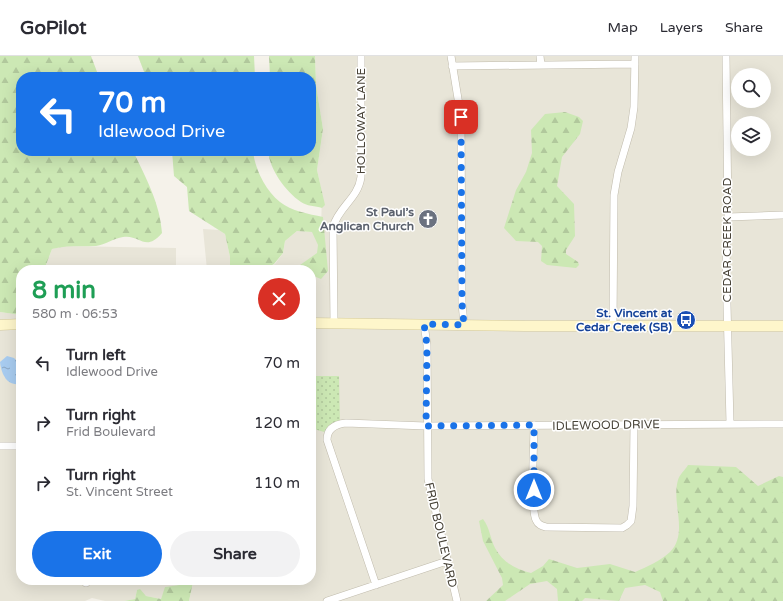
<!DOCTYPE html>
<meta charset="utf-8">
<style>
body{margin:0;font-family:"Varela Round",sans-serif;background:#f2f2f3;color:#2b2b33;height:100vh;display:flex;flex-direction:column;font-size:15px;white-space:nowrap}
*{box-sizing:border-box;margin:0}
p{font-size:13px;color:#7c7c81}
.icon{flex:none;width:22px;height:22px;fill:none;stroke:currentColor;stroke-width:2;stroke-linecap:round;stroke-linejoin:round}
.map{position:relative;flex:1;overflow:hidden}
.panel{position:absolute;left:16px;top:209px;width:300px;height:320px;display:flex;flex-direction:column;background:#fff;border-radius:16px;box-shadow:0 4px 16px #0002}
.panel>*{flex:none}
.hud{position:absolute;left:16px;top:16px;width:300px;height:84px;border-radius:16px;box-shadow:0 4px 16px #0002;background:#1a73e8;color:#fff;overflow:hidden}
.tools{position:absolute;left:731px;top:12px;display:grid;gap:8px}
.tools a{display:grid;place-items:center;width:40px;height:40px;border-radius:50%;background:#fff;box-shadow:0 4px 16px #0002;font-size:20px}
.pin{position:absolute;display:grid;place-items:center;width:34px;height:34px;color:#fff;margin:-17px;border-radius:8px;box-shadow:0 2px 6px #0006}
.me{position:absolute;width:44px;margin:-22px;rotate:0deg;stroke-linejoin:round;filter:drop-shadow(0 0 3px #0008)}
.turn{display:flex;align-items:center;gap:14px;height:84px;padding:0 16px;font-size:18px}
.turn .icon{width:52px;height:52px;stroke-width:2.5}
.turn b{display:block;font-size:28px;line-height:34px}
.round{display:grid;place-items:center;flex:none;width:42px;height:42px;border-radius:21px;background:#f2f2f3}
.head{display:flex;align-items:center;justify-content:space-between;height:68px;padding:0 16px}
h1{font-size:24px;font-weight:700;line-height:30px;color:#1e9e55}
.button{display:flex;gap:8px;margin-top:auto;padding:8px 16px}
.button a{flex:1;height:46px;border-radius:24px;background:#1a73e8;color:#fff;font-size:16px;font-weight:700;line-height:46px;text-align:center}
.button a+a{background:#f2f2f3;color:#2b2b33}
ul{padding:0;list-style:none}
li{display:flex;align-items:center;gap:12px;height:60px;padding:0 16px}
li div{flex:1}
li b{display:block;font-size:15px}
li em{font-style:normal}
header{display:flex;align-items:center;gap:24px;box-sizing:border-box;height:56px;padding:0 20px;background:#fff;border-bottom:1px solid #e1e1e2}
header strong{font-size:19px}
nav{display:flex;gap:22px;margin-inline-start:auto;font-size:14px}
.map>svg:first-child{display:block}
.residential{fill:#e8e5d8;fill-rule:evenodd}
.forest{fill:url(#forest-firs)}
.park{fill:url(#park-dots)}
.water{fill:url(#water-ripples)}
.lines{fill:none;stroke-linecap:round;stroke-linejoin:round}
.street-casing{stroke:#c0bbac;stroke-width:8}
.secondary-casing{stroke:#d3c99a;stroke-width:11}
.street{stroke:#fff;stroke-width:7}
.secondary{stroke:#fef6cb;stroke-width:10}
.route{stroke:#1a73e8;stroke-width:7;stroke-dasharray:0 12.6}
.labels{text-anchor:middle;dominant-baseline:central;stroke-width:3;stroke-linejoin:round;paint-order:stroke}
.street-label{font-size:12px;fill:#484338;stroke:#fff}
.worship-label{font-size:12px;font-weight:bold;fill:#5b616d;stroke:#fff;text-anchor:end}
.transit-label{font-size:12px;font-weight:bold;fill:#164399;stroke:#fff;text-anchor:end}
</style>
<header>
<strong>GoPilot</strong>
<nav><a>Map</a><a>Layers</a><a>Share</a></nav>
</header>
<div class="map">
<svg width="783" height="545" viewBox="0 0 783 545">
<defs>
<pattern id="forest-firs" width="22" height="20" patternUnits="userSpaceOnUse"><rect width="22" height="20" fill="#cce8b4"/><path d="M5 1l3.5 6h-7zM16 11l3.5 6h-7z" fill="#b1c89c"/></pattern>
<pattern id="park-dots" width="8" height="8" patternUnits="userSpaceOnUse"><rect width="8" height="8" fill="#cce8b4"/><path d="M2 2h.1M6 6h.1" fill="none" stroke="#b1c89c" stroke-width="1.8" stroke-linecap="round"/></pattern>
<pattern id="water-ripples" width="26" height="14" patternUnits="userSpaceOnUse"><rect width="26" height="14" fill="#a8ccf0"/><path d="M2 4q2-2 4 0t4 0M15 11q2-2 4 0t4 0" fill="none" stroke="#8ba7c3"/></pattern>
</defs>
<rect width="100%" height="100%" fill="#f5f2ea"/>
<path class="residential" d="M315 0H783V545H189L193 526 188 525 179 529 166 531 161 543 146 540 137 534 135 543 124 545H105L92 542 85 545H0V256L21 259V524H311V214H263L275 208 283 197 285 185 297 175 312 176 321 174 322 137 317 114 323 73 316 29ZM738 19H764V45H738ZM738 67H764V93H738Z
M203 173 219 174 225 178 230 201V214H207Z
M64 190 176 192V214H44L52 193Z"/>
<path class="forest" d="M0 0H91L99 21H21V95H133C146 122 160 147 162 177 145 197 140 178 123 181 114 182 105 189 96 190 81 191 67 189 52 193L44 214H21V259L0 256Z
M138 0H254L255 21H146Z
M269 0H315L316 29 323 73 317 114 325 149 322 152C316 150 306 150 301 146 285 135 270 114 268 95H311V21H270Z
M565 56 579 61 583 65 580 78 562 101 557 130 574 148 575 180 566 194V198L578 206 579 209 576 212 547 209 541 205 542 190 538 186 516 185 504 172 516 134 526 116 532 97 531 74 545 58Z
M172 95H253C255 113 265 134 280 146 291 155 309 158 323 161L328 215 321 223 311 219V214H293L317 197 318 189 312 176 297 175 285 185 283 197 274 208 263 214H230V201L225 178 189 155 187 131 174 120Z
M688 409 736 411 758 430 779 420 783 421V545H663L660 536 645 529 625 532 619 545 585 542 582 545H558L557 533 547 525 530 528 505 545H486L503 529 502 522 483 485 479 465 483 463C490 472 490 482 495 492 503 507 516 513 531 517L543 510 549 503 577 512 610 508 635 516C647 511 660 505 670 496 689 477 671 447 678 424 679 419 685 414 688 409Z
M188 525 193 526 189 545H124L135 543 137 534 140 533 146 540 161 543 165 531 179 529Z"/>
<path class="park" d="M311 320H339L340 366 330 369 324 376 311 372Z"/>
<path class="water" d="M7 300 14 302 21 309V327L19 328C6 330 1 316 0 306Z"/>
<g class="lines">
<defs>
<path id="street" d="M451 0 461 61 462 247 464 269
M540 0 541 9
M726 0 728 161 726 209 730 367
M452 10 635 8
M728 161 783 159
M334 267 333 171C339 150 358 143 361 121V0
M424 268 427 289 428 423 457 545
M613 269 614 139 618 116 631 72 634 51 635 0
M534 369C534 388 530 451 536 464 538 469 542 470 546 471L622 472 627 469 631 465 633 450 634 369
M0 390H21
M86 524V527
M376 529 327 384C327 372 336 368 346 367L426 370 783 368
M327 545 447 505"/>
<path id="secondary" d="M311 267 525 270H783
M0 269 21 268"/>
</defs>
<use href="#street" class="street-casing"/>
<use href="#secondary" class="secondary-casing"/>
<use href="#street" class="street"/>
<use href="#secondary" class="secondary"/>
</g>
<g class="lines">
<path class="route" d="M461 61 462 247 464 269 424 268 427 289 426 370 534 369V434"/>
</g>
<defs>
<symbol id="church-disc" viewBox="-11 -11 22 22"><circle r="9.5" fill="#6b7280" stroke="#fff"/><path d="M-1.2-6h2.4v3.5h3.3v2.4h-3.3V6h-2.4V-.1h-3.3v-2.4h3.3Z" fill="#fff"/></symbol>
<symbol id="bus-disc" viewBox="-11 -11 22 22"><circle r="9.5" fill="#1a4fb4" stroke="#fff"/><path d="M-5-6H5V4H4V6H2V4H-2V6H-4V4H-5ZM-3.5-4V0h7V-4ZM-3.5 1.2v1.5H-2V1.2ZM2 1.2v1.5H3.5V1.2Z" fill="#fff"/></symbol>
</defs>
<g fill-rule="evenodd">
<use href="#church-disc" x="417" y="152" width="22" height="22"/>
<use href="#bus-disc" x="675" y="253" width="22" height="22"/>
</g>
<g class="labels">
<g class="street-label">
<text transform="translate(361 65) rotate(-90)">HOLLOWAY LANE</text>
<text transform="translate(727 184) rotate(-90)">CEDAR CREEK ROAD</text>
<text transform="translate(606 369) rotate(-1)">IDLEWOOD DRIVE</text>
<text transform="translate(441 479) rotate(77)">FRID BOULEVARD</text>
</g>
<g class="worship-label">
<text x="414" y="156">St Paul’s<tspan x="414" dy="14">Anglican Church</tspan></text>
</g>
<g class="transit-label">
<text x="672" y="257">St. Vincent at<tspan x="672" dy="14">Cedar Creek (SB)</tspan></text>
</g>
</g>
</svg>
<div class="tools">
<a><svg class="icon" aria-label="search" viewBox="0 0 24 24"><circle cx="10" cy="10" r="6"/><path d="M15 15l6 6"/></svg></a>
<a><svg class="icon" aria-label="layers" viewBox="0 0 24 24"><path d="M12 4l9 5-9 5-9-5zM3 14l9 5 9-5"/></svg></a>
</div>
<div class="pin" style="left:461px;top:61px;background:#d93025"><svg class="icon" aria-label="arrive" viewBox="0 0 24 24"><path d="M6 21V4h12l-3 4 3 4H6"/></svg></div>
<svg class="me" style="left:534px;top:434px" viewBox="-20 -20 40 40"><circle r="17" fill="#1a73e8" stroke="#fff" stroke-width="3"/><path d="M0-11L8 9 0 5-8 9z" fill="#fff"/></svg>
<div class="hud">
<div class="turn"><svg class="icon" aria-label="left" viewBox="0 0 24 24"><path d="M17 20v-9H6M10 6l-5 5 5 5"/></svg><div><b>70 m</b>Idlewood Drive</div></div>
</div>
<section class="panel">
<div class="head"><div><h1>8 min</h1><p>580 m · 06:53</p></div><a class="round" style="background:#d93025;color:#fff"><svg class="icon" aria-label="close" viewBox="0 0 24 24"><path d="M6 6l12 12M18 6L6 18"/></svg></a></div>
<ul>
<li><svg class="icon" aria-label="left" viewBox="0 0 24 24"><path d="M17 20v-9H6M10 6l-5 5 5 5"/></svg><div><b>Turn left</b><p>Idlewood Drive</p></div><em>70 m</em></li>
<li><svg class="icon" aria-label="right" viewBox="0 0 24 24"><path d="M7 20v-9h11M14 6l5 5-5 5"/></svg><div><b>Turn right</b><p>Frid Boulevard</p></div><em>120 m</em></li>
<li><svg class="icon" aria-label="right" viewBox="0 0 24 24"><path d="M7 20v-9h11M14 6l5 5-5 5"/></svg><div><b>Turn right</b><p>St. Vincent Street</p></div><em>110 m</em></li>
</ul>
<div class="button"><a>Exit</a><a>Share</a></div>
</section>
</div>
